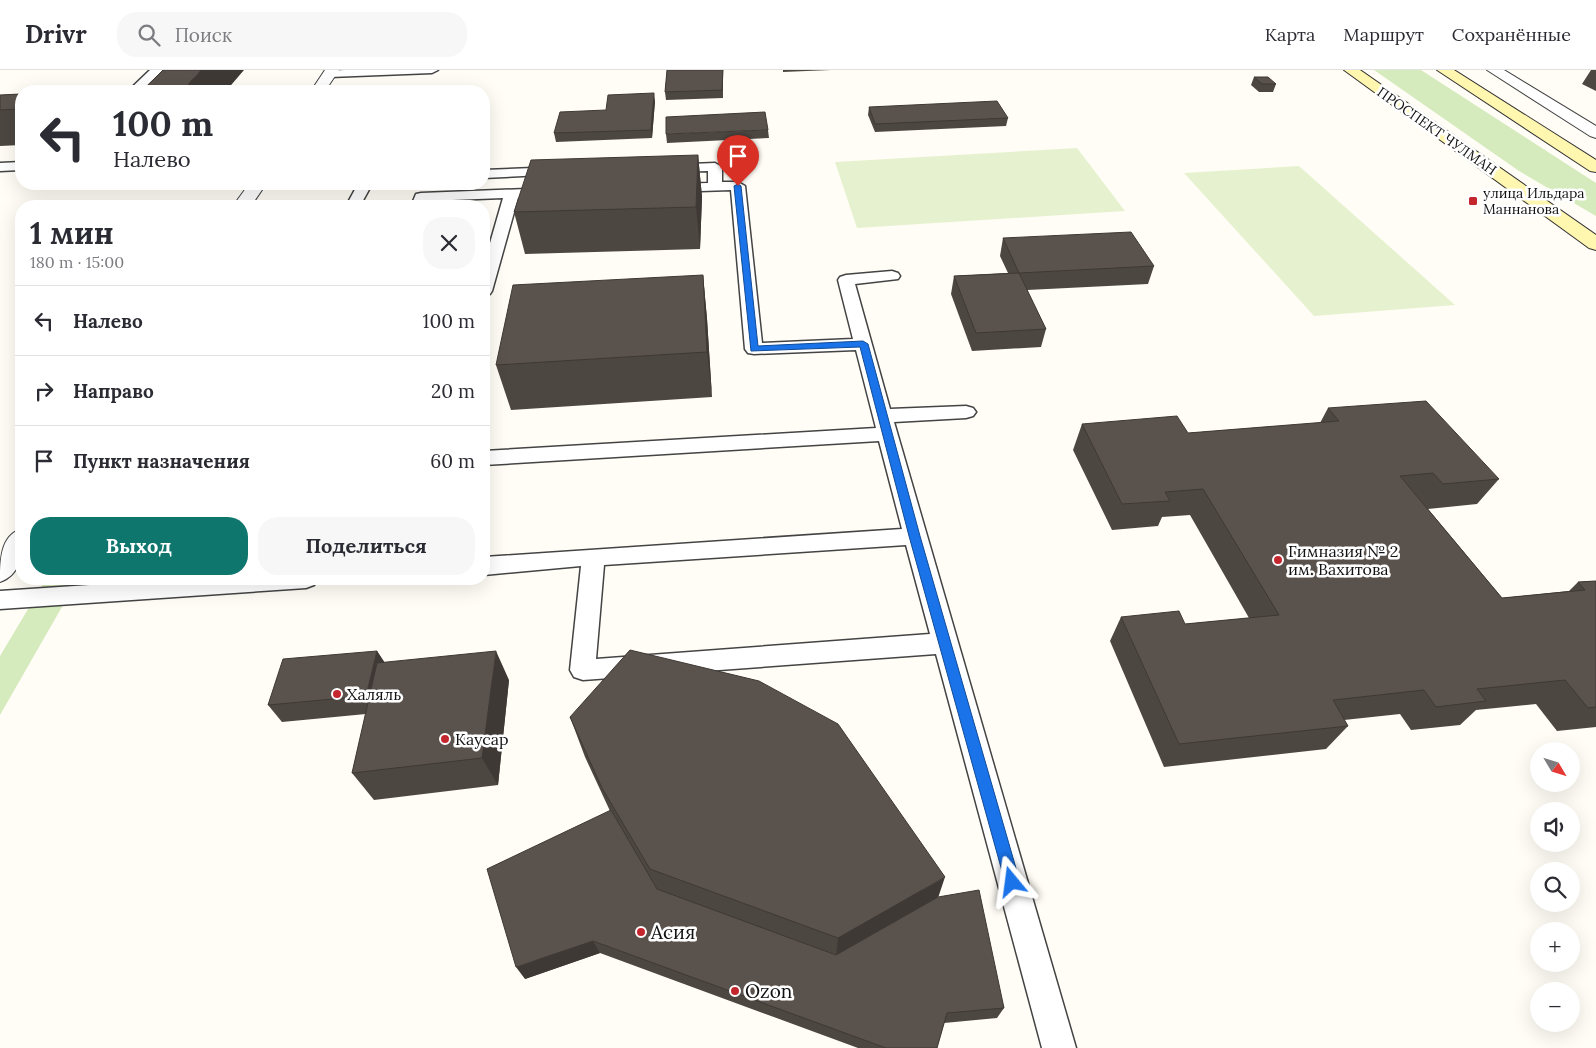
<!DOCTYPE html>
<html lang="ru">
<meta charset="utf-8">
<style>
body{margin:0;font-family:Lora,serif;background:#f7f7f7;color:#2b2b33;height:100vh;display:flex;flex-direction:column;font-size:19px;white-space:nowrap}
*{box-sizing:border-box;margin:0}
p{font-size:16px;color:#7c7c81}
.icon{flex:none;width:28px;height:28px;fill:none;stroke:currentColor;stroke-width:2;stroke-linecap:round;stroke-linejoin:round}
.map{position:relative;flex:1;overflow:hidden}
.drawer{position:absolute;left:15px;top:130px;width:475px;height:385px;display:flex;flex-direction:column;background:#fff;border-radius:20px;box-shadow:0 5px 20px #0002}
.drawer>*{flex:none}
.top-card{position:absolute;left:15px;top:15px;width:475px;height:105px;border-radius:20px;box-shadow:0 5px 20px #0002;background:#fff;color:#2b2b33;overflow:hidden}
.needle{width:32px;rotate:128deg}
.tools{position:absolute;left:1530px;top:672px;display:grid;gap:10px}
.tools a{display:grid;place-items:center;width:50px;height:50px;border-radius:50%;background:#fff;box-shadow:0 5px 20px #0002;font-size:25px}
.pin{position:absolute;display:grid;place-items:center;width:42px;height:42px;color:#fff;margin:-51px -21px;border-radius:50% 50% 50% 0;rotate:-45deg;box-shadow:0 0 5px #0007}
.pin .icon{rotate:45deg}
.me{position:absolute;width:55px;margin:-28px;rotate:344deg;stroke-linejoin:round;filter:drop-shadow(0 0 4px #0008)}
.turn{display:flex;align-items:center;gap:18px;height:105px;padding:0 15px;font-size:22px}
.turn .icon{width:65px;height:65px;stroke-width:2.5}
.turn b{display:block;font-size:35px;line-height:42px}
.round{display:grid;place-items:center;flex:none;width:52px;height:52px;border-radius:20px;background:#f7f7f7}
.summary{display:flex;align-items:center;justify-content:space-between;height:85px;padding:0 15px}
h1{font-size:30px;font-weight:800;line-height:38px}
.button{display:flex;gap:10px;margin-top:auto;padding:10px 15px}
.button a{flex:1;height:58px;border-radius:20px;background:#0f766e;color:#fff;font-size:20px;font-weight:800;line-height:58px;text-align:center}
.button a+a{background:#f7f7f7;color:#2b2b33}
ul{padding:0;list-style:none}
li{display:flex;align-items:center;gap:15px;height:70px;padding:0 15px;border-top:1px solid #e1e1e2}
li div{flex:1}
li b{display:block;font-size:19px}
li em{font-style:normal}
header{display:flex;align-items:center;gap:30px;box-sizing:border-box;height:70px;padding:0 25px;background:#fff;border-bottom:1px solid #e1e1e2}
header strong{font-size:24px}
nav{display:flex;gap:28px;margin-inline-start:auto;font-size:18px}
.search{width:350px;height:45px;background:#f7f7f7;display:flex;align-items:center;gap:12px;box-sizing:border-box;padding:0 18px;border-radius:20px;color:#7c7c81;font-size:19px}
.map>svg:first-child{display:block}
.green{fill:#d5ebbd}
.pitch{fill:#e6f2cf}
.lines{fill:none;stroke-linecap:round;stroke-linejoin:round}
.lane-casing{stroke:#444;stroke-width:3}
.street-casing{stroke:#444;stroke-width:2}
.secondary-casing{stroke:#333;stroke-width:2}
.lane{fill:#fff;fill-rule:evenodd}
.street{fill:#fff;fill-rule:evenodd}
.secondary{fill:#fff6b0;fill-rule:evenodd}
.wall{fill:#4d4742}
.shaded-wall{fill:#3f3936}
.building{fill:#5a524d;stroke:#3f3936}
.route{fill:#1a73e8;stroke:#114b97}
.poi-dot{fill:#c4262e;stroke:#fff;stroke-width:2}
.labels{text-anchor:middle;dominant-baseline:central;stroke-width:5;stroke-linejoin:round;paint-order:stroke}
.far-street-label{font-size:14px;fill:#111;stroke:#fff}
.far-poi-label{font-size:14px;fill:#111;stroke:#fff;text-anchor:start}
.poi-label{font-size:16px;fill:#111;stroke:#fff;text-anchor:start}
.near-poi-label{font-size:19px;fill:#111;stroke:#fff;text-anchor:start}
</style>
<header>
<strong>Drivr</strong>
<div class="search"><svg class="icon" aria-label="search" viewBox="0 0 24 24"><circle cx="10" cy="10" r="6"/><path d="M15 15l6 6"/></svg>Поиск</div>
<nav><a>Карта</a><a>Маршрут</a><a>Сохранённые</a></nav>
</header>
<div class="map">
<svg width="1596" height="978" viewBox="0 0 1596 978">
<rect width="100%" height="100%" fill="#fffdf5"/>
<path class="green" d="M1374 0H1421L1596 113V146L1519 101Z
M46 509H78L0 645V586Z"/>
<path class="pitch" d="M1077 78 1125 141 857 158 835 92Z
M1299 96 1455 235 1314 246 1184 103Z"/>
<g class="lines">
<defs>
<path id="lane" d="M150 0H163L141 21H128Z
M438 0 432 3 330 7 324 4 330 1 344 0Z
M21 92V100L0 101V93Z
M715 93 722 97V112H738L745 116 762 273 853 269 838 210 840 207 846 205 892 201 898 203 900 206 898 209 855 214 890 339 966 336 973 338 976 342 973 346 966 348 894 352 1076 978H1042L936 584 583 610 574 607 570 600 581 496 484 505V487L902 459 879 371 484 395V381L876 358 856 280 754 284 748 283 745 279 731 120 670 122 665 121 663 118 665 115 670 114 708 113V101L670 102 663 98 665 95ZM906 475 930 564 596 589 604 495Z
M558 97 563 98 565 101 563 104 484 108V100Z
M358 114H372L360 136H346Z
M551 118 556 119 558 122 556 125 518 128 492 221 490 224 484 226V194L503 128 427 131 425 136H411L416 124 421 123Z
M179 509H317L314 515 306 518 0 539V521Z"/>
<path id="street" d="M325 0H339L325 21H311Z
M1487 0H1504L1596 56V68L1590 66Z
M249 114H266L251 136H233Z
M21 459C22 480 23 504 0 512 0 491 0 466 21 459Z"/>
<path id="secondary" d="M1344 0H1360L1596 165V180L1589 178Z
M1437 0H1454L1596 90V102L1590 101Z"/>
</defs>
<use href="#lane" class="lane-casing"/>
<use href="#street" class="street-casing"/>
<use href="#secondary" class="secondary-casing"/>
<use href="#lane" class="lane"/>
<use href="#street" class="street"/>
<use href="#secondary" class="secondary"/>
</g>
<path class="wall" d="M667 0H723V28L666 30 665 22Z
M783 0H831L783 2Z
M1591 0H1596V21L1582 14Z
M1254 7 1276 14 1273 22H1259L1251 15Z
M21 24V75L0 76V25Z
M655 31 652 68 556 72 554 63 606 40Z
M869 37 1008 48 1006 56 875 62 868 45Z
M768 60 769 68 667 73 666 64Z
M698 85 702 127 700 179 525 184 514 142Z
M1003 168 1154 196 1148 214 1027 220 1046 259 1041 277 972 281 951 224 954 206 1008 203 1000 186Z
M703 205 707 249 712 327 511 340 496 295Z
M1328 338 1499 409 1477 434 1428 439 1502 528 1569 521 1578 512 1596 511V657L1557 661 1536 634 1476 640 1460 655 1411 660 1400 644 1344 650 1348 656 1326 679 1164 697 1110 571 1121 547 1185 554 1249 548 1190 445 1162 447 1158 456 1112 460 1073 380 1082 354 1188 363 1320 353Z
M377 581 385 593 509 610 498 715 374 730 352 703 366 644 282 652 268 635Z
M570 647 938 827 1004 938 997 948 944 953 937 978H858L600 883 525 909 610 741 585 687Z"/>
<path class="shaded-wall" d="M201 0H244L226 21H182Z
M654 23 655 31 652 68 651 60Z
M698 85 702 127 700 179 696 137Z
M703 205 707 249 712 327 707 282Z
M377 581 388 598 378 643 366 626Z
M496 581 509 610 498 715 482 688Z
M945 807 934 840 835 897 838 868Z
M593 871 600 883 525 909 516 897Z"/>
<path class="building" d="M163 0H201L182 21H82L144 19Z
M667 0H723L722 20 665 22Z
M1254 7H1268L1276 14H1262Z
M654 23 651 60 554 63 560 42 606 40 608 25Z
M21 24V39L0 40V25Z
M997 31 1008 48 875 54 869 37Z
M765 42 768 60 666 64V47Z
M698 85 696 137 514 142 531 90Z
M1131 162 1154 196 1019 203 1003 168Z
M1019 203 1046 259 976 263 954 206Z
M703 205 707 282 496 295 513 215Z
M1426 331 1499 409 1443 414 1433 403 1400 406 1502 528 1585 520 1578 512 1596 511V637L1588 638 1565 610 1477 619 1486 631 1436 637 1424 620 1333 630 1348 656 1179 674 1121 547 1179 541 1185 554 1279 545 1203 419 1165 422 1170 431 1122 434 1082 354 1177 346 1188 363 1339 351 1328 338Z
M630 580 759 611 838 654 945 807 838 868 650 799 602 718 570 647Z
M377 581 366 626 268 635 283 589Z
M496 581 482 688 352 703 377 593Z
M611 740 657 819 836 885 938 827 979 820 1004 938 947 943 937 978H886L593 871 516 897 487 799Z"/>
<path class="route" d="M738 114 741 116 758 276 863 271 868 274 920 466 1020 812 1018 818 1012 820 1007 818 1005 812 909 466 860 277 751 281 734 116Z"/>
<g class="poi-dot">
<rect x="1468" y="126" width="10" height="10" rx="2.5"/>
<circle cx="1278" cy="490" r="5"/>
<circle cx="337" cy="624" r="5"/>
<circle cx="445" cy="669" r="5"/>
<circle cx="641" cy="862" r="5"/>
<circle cx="735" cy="921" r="5"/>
</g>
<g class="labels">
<g class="far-street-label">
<text transform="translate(1437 61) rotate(35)">ПРОСПЕКТ ЧУЛМАН</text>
</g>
<g class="far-poi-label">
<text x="1483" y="123">улица Ильдара<tspan x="1483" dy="16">Маннанова</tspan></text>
</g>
<g class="poi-label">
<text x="1288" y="481">Гимназия № 2<tspan x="1288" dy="18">им. Вахитова</tspan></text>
<text x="347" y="624">Халяль</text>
<text x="455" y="669">Каусар</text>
</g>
<g class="near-poi-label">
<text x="651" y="862">Асия</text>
<text x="745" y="921">Ozon</text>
</g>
</g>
</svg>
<div class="tools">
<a><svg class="needle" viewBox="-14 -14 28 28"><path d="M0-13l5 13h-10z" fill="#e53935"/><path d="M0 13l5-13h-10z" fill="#7c7c81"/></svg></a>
<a><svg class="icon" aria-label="sound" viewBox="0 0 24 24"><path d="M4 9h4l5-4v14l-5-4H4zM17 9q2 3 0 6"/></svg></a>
<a><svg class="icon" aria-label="search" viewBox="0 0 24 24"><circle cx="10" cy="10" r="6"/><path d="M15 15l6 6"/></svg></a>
<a>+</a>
<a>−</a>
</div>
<div class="pin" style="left:738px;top:116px;background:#d93025"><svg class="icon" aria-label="arrive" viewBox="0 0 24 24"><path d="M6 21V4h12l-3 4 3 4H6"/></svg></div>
<svg class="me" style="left:1012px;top:812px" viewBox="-20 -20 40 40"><path d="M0-17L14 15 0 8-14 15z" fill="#1a73e8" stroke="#fff" stroke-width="4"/></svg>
<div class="top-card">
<div class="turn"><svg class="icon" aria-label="left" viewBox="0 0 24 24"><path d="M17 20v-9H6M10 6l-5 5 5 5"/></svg><div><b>100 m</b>Налево</div></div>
</div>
<section class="drawer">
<div class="summary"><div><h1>1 мин</h1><p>180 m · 15:00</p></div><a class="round"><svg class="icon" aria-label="close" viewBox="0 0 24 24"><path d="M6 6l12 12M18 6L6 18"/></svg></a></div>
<ul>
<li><svg class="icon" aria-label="left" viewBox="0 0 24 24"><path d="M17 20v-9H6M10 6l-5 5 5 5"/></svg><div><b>Налево</b></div><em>100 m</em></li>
<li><svg class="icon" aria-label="right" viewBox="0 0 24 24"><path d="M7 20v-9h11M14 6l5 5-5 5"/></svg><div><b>Направо</b></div><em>20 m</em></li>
<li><svg class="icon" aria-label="arrive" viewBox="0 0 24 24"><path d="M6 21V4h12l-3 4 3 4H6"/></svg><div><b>Пункт назначения</b></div><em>60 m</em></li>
</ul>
<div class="button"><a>Выход</a><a>Поделиться</a></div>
</section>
</div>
